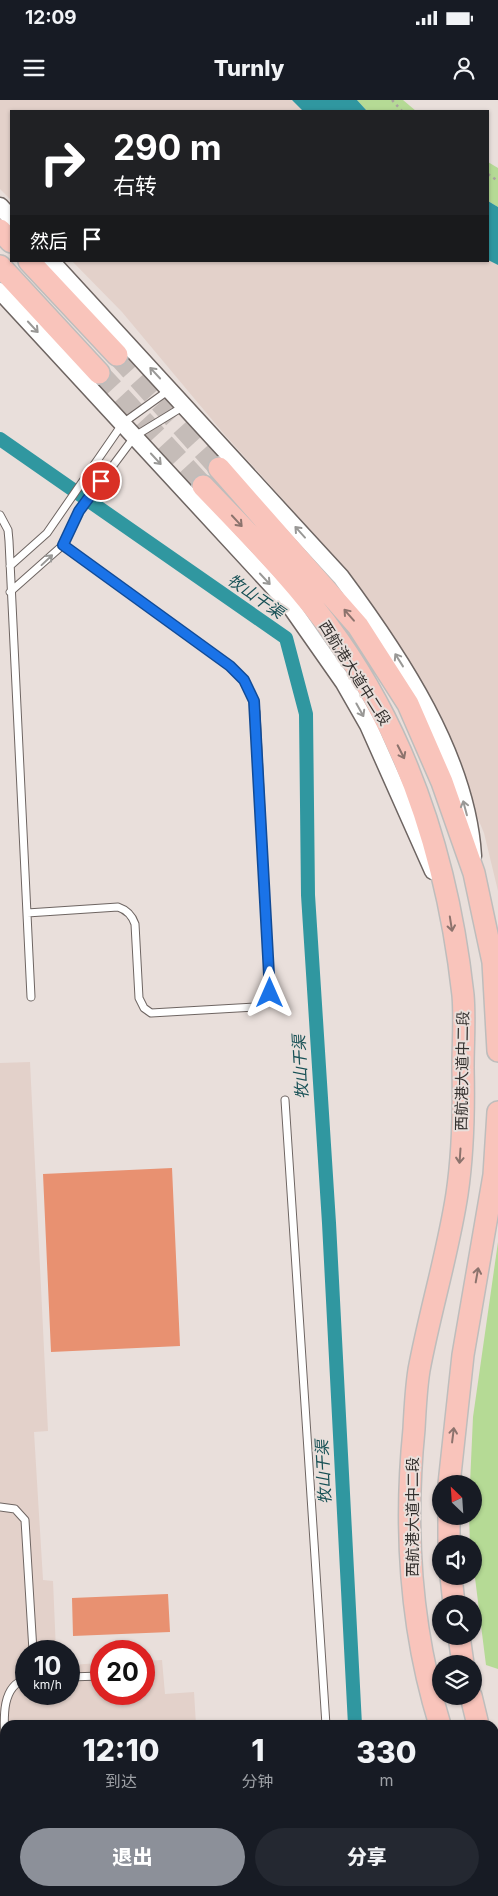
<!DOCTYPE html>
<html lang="zh">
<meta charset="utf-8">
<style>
body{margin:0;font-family:Inter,"Noto Sans SC",sans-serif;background:#242831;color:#f1f3f6;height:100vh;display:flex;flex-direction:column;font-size:19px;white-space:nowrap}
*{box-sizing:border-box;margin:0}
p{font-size:16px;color:#9ea1a6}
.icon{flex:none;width:28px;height:28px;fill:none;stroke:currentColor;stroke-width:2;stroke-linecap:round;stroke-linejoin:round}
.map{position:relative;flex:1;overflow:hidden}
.drawer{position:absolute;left:0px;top:1620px;width:499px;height:176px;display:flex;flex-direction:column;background:#171b24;border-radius:15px 15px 0 0;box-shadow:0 1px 4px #0004}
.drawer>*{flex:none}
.hud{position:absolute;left:10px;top:10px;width:479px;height:152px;border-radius:0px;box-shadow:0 1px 4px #0004;background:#202124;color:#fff;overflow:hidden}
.needle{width:32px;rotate:335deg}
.tools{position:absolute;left:432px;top:1375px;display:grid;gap:10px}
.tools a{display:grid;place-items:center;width:50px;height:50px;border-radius:50%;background:#171b24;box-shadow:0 1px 4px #0004;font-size:25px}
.speed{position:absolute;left:15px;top:1540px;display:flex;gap:10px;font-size:25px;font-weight:700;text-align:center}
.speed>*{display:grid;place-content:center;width:65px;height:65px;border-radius:50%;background:#171b24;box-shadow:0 1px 4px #0004;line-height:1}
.speed small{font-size:12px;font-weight:400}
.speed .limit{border:8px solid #d22;background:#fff;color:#111}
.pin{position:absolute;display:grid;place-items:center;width:42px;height:42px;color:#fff;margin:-21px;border:2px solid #fff;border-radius:50%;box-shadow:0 1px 5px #0007}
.me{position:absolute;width:55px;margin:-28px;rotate:0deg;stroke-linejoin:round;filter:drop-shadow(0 0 4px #0008)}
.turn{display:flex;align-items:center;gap:18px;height:105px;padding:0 20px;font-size:22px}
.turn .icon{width:65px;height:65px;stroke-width:2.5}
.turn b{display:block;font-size:35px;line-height:42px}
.then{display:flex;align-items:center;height:48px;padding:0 20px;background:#0003;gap:10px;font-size:19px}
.eta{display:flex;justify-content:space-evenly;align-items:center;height:85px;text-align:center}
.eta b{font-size:30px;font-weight:800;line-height:35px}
.primary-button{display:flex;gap:10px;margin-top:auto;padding:10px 20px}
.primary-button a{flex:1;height:58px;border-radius:30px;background:#8c9099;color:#fff;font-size:20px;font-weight:800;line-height:58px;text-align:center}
.primary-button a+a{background:#242831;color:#f1f3f6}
.status{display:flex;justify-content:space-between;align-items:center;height:35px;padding:0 25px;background:#171b24;direction:ltr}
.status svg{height:14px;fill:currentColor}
header{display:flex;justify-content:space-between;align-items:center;height:65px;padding:0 20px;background:#171b24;font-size:22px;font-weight:800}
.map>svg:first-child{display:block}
.built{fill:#e3d1ca}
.green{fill:#b5da95}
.water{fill:#3097a0}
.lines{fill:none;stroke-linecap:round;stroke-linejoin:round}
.canal{stroke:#3097a0;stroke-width:14}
.building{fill:#e89171}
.primary-tunnel{stroke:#c5bcb8;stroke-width:21;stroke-dasharray:21 11;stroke-linecap:butt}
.service-casing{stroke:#6e6562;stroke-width:9}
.tertiary-casing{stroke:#6e6562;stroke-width:19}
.primary-casing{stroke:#bebdbc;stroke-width:24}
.path{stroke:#a9a29f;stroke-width:2.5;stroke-dasharray:2.5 4;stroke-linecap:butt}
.service{stroke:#fff;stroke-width:7}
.tertiary{stroke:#fff;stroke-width:16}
.primary{stroke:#f9c4bb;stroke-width:21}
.oneway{stroke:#999896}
.oneway2{stroke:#8c736d}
.route-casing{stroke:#114b97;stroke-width:12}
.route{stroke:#1a73e8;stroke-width:9}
.labels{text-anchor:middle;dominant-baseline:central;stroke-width:4;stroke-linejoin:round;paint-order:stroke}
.street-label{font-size:15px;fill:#33302e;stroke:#e9dfdb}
.water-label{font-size:16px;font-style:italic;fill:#175055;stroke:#e9dfdb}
</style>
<div class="status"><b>12:09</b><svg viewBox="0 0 49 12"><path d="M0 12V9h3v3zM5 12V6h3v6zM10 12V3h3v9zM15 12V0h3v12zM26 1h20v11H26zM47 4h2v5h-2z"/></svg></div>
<header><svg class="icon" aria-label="menu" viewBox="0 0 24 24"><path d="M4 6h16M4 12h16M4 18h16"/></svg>Turnly<svg class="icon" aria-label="person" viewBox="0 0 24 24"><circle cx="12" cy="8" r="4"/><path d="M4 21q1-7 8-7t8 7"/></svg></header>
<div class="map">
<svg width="498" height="1796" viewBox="0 0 498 1796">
<rect width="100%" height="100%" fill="#e9dfdb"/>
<path class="built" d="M0 0H292L303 11H11V100L0 89Z
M488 160 498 165V791L484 733 426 595 332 454 224 334 122 212 72 161Z
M30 962 48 1331 34 1332 43 1480 53 1481 56 1551H26V1594H69V1565L101 1563V1594H144V1561L162 1560 165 1594 194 1592 196 1625H5V1791H209V1796H0V963Z"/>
<path class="green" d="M357 0H403L416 11H367Z
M488 62 498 68V107L488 101Z
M498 1142V1569L486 1565 474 1470V1444H470L469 1416H474V1384H470L473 1317Z"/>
<path class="water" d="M292 0H357L367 11H303Z
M488 101 498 107V165L488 160Z"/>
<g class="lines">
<path class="canal" d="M0 339 286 538 306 614 308 795 329 1123 355 1625
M376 1791 378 1796"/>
</g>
<path class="building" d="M172 1068 180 1246 51 1252 43 1074Z
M168 1494 170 1532 73 1536 72 1498Z"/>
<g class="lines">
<path class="primary-tunnel" d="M117 255 219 368
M99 273 203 386"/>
<defs>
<path id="service" d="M0 415 8 430 9 441 31 897
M10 466 47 433 123 323 169 290
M10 492 63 445 79 411 135 336 184 306
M27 813 118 807C127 810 132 815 135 824L139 898 144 908 151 913 255 907 265 902 270 893 256 612C253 593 244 579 230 566L63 445
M285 1000 326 1625
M0 1407 15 1409 25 1420 33 1551
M144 1575H150
M69 1577 101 1576
M5 1643C4 1622 0 1586 26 1579
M13 1791V1796
M341 1791V1796"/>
<path id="tertiary" d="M0 106 11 118
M51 161 341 477C399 555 467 656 473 756
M0 191 288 503 344 583 368 625 433 771"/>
<path id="primary" d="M0 130 11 142
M29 161 117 255
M0 166 99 273
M219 368 358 526 408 604 442 682 474 773 493 862 498 951
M203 386C251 436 299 484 339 541 412 646 449 769 463 895 465 919 463 944 463 968 464 1010 463 1053 457 1094 448 1153 430 1211 419 1270 416 1289 415 1309 414 1329 404 1429 410 1528 440 1625
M449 1384 463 1255 494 1075 498 1012
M449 1416V1444
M451 1476 454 1504
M459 1536 463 1564
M471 1596 478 1625
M494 1673 498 1683
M494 1760 498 1769"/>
</defs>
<use href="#service" class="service-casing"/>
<use href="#tertiary" class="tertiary-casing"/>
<use href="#primary" class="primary-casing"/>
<path class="path" d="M392 0 402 11
M488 74 498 81"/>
<use href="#service" class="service"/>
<use href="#tertiary" class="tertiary"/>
<use href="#primary" class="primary"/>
</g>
<defs><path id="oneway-shaft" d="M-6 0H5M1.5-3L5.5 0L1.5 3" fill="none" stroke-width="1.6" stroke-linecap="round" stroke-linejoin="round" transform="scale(1.25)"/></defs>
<g class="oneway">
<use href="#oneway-shaft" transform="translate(33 227) rotate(47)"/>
<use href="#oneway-shaft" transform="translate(155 273) rotate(-133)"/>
<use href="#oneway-shaft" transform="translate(156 359) rotate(47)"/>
<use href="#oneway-shaft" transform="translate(300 432) rotate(-132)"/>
<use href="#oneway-shaft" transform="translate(47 460) rotate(-43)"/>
<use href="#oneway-shaft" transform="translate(265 479) rotate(47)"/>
<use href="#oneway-shaft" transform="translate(399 560) rotate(-122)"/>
<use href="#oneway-shaft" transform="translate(360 610) rotate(61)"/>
<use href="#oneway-shaft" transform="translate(465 708) rotate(-105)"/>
</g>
<g class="oneway2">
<use href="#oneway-shaft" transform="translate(237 421) rotate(47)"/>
<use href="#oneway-shaft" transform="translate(349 515) rotate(-131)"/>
<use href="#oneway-shaft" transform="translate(401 652) rotate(63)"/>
<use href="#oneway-shaft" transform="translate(451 824) rotate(81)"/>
<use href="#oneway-shaft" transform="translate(460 1056) rotate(94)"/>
<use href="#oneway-shaft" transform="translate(477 1175) rotate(-80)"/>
<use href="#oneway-shaft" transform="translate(453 1335) rotate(-83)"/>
</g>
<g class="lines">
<defs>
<path id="route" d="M101 381 79 411 63 445 230 566 244 580 254 601 270 893"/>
</defs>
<use href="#route" class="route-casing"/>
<use href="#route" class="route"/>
</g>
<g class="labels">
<g class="street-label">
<text transform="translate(355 573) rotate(58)">西航港大道中二段</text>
<text transform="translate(462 971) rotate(-89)">西航港大道中二段</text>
<text transform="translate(412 1417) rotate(-90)">西航港大道中二段</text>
</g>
<g class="water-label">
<text transform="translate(256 496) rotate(35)">牧山干渠</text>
<text transform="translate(300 967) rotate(-93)">牧山干渠</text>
<text transform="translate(323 1372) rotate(-93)">牧山干渠</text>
</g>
</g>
</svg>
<div class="tools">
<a><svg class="needle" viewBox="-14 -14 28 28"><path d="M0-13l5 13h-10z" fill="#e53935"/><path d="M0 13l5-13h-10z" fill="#9ea1a6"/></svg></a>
<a><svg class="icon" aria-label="sound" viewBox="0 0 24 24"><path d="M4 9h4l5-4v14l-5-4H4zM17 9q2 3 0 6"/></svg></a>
<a><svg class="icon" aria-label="search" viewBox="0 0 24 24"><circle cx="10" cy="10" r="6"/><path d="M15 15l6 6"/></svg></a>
<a><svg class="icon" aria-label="layers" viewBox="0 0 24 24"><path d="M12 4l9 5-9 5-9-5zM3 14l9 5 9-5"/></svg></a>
</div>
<div class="speed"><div>10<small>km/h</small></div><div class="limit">20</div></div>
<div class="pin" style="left:101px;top:381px;background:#d93025"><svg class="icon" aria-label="arrive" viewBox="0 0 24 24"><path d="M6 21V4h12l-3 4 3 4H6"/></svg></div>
<svg class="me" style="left:270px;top:893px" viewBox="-20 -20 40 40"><path d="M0-17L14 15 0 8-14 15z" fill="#1a73e8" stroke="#fff" stroke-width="4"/></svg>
<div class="hud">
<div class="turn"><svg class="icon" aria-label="right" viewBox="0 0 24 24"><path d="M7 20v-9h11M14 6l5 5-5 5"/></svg><div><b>290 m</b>右转</div></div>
<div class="then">然后<svg class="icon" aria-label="arrive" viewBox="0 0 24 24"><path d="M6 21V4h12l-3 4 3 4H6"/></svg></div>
</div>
<section class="drawer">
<div class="eta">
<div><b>12:10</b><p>到达</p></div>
<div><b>1</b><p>分钟</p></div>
<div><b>330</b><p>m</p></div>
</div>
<div class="primary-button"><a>退出</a><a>分享</a></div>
</section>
</div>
